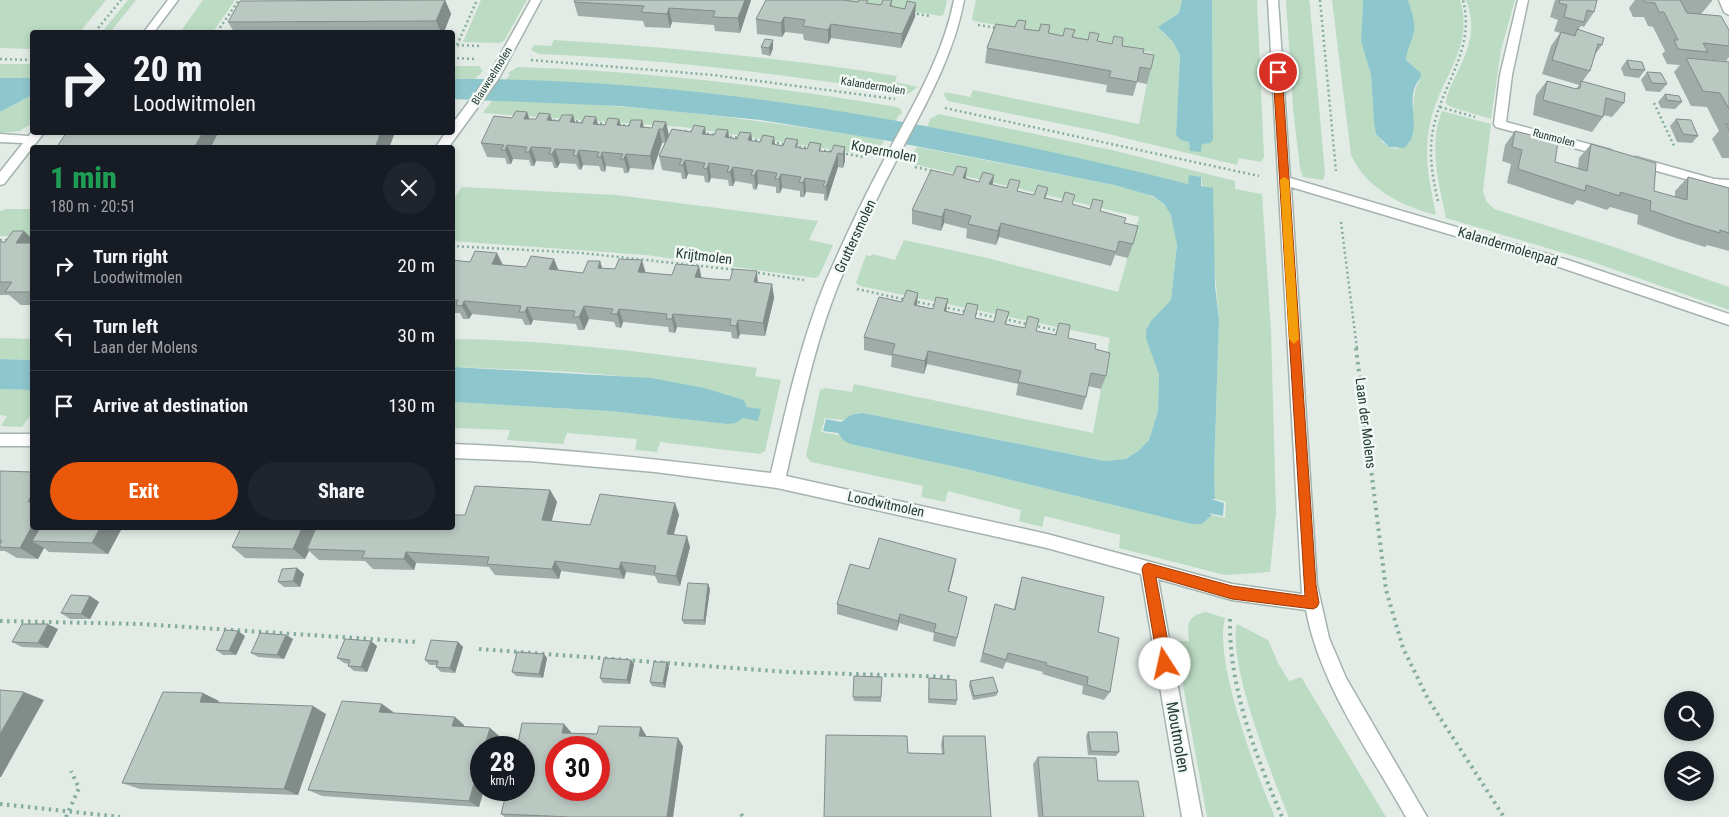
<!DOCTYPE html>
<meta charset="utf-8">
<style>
body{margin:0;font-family:"Roboto Condensed",sans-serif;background:#20242c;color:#f1f3f6;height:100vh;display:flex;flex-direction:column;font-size:19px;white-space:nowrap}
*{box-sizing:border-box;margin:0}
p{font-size:16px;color:#9ea1a6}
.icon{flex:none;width:28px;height:28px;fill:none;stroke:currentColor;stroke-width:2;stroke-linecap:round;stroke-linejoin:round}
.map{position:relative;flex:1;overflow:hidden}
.sheet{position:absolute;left:30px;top:145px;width:425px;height:385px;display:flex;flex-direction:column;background:#171b24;border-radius:5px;box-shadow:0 2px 8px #0003}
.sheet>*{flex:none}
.banner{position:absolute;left:30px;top:30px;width:425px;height:105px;border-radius:5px;box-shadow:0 2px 8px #0003;background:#171b24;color:#f1f3f6;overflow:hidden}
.buttons{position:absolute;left:1664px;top:691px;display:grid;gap:10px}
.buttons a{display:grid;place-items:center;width:50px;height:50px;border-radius:50%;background:#171b24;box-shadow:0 2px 8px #0003;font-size:25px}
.speed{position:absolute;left:470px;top:736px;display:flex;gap:10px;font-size:25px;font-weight:700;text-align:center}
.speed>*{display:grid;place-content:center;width:65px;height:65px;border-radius:50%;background:#171b24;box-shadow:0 2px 8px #0003;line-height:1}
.speed small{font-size:12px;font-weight:400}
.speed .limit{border:8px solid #d22;background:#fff;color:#111}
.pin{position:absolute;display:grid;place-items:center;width:42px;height:42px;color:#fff;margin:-21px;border:2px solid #fff;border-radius:50%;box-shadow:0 1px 5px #0007}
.me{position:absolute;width:55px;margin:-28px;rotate:350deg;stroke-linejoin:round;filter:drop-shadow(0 0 4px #0008)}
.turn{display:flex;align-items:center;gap:18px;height:105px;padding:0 20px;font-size:22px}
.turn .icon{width:65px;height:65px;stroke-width:2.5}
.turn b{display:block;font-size:35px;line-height:42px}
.round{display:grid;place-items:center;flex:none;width:52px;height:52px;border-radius:26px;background:#20242c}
.overview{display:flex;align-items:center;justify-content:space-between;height:85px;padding:0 20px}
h1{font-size:30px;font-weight:800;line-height:38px;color:#1e9e55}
.cta{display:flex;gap:10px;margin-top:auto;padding:10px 20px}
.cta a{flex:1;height:58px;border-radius:30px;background:#ea580c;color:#fff;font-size:20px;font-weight:800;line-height:58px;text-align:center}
.cta a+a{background:#20242c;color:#f1f3f6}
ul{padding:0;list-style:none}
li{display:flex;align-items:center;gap:15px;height:70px;padding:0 20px;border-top:1px solid #363941}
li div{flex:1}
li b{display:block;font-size:19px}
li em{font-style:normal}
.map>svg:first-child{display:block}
.green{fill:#bcdbc3}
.water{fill:#8dc6cd}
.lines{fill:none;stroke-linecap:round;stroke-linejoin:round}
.street-casing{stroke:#a5b3ad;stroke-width:3}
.path-far1{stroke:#84ad9e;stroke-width:2.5;stroke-dasharray:2 3;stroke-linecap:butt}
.path{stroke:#84ad9e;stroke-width:4;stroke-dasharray:2.5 4.5;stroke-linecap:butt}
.street{fill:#fff;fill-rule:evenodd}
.wall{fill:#a0aca7}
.shaded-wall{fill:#828c88}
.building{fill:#bac8c2;stroke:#828c88;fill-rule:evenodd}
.route{fill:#ea580c;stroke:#983908}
.slow{fill:#f59e0b}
.labels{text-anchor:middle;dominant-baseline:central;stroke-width:5;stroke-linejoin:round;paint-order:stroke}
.far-street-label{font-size:11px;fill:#233b33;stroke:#f2f8f4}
.street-label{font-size:14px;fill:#233b33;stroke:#f2f8f4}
.near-street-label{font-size:16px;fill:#233b33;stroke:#f2f8f4}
</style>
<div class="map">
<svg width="1729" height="817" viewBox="0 0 1729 817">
<rect width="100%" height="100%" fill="#e2ebe6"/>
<path class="green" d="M0 0H106L80 32H32V49L0 48Z
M128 0H136L111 31 136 32H102Z
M203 0H235L213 32H159L181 31Z
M481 0H527L504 41 499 43 463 42Z
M841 0H947L944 14 941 16Z
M976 0H1182L1179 13 1165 22 1162 32 1173 42 1180 55 1176 135 1202 144 1213 140 1212 0H1257L1264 157 1261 162 1239 158 1237 165 1096 131 948 101 944 95 945 92 970 97 973 90 1139 124 1153 53 974 21 972 19Z
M1286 0H1309L1310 6 1325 173 1323 180 1303 177 1300 168 1293 108Z
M1332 0H1363L1361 41 1371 75 1373 109 1382 142 1389 147 1397 149 1409 144C1416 125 1409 93 1420 80L1417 69 1406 60C1407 50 1412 42 1414 33 1416 22 1411 10 1408 0H1460C1475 49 1439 78 1430 124 1423 154 1430 185 1436 215 1401 206 1367 189 1351 155Z
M1466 0H1515L1501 50 1491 119 1454 108 1446 104C1446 94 1452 84 1456 75 1469 51 1477 27 1466 0Z
M554 40C669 47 783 58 897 76L895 82 918 87 908 94C785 74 663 59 539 54L531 50 534 45 551 46Z
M0 64H32V78H0Z
M452 66H479L483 71 475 79H453Z
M518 67C646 71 771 86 897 107L901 109 902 114 899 115 895 122 534 81 506 80 510 74 508 73Z
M32 95V123L20 131 0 133V112Z
M493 99C625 104 755 118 884 140L878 153 881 154 875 156 683 127 483 113Z
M1442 111 1491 124 1483 191 1486 201 1494 209 1608 245 1729 287V310L1584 259 1446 218C1439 184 1428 145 1442 111Z
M939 114 1116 151 1235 181V189L1262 194 1271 330 1276 512 1270 572 1225 575 1119 548 1120 535 1045 516 1042 527 1019 521 1021 510 948 491 945 502 921 497 923 486 811 462 806 456 820 390 825 388 852 392 854 384 1093 433 1110 338 860 286 856 283 866 255 871 256 872 254 895 260 904 240 979 256 1118 292 1139 217 909 163 907 159H910L917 147 1114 185 1147 194 1159 200 1168 209 1174 222 1177 245 1171 300 1148 326 1146 334 1159 375 1158 411 1149 440 1138 451 1126 459 1106 461 863 413 842 420 825 418 821 432 838 435 850 444 970 470 1191 524H1202L1212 515 1225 518 1226 502 1215 499 1214 474 1219 320 1214 262 1201 177 1188 184 927 127 930 120H928Z
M462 187 616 195 818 221 809 240 833 245 819 276 815 278 646 255 453 241V200Z
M32 206V237L0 236V211L6 209H30Z
M0 338 32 339V360L0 359Z
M453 339C555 340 656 353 757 368L755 376 781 380 765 451 760 454 660 442 657 452 635 450 637 439 567 433 563 444 507 440 510 430 453 428V402L610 411 727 424 743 418 747 407 744 400C650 371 550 371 453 367Z
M0 389 32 390V416H30L22 427 1 426 7 416 0 415Z
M1206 612 1225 618C1213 659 1257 776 1275 817H1207L1175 641H1189C1187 624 1187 616 1206 612Z
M1237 624 1268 640 1278 663 1289 681 1301 677 1386 817H1289C1273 778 1227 663 1237 624Z"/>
<path class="water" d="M1182 0H1212L1213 140 1210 143 1202 144 1201 152 1190 151 1189 142 1181 140 1176 135 1180 55 1173 42 1158 27 1179 13Z
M1363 0H1408C1411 10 1416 22 1414 32 1412 42 1407 50 1406 60L1421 73C1421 80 1417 81 1415 87 1407 105 1423 133 1404 148L1389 147 1376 134 1374 122 1371 75 1361 41Z
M0 78H32V95L0 112Z
M452 79C699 77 950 125 1188 184L1189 175 1201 177V186L1213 188 1215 286 1219 320 1214 474 1215 499H1211L1224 503 1223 516 1208 513 1212 515 1202 524H1191L970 470 850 444 843 440 838 433 823 431 826 419 841 422 851 415 863 413 1105 461 1126 459 1138 451 1149 440 1158 411 1159 375 1146 338V330L1151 321 1171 300 1177 245 1171 215 1164 204 1153 196 1114 185 1003 163 884 140 761 120 619 106 453 99Z
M0 359 32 360V390L0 389Z
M453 367 651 378 704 388 744 400 747 407 761 409 758 421 743 418 736 423 727 424 610 411 453 402Z"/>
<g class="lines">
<defs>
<path id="street" d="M168 0H178L154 32H144Z
M531 0H541L499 78 448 148H435L446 132H452V124L488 77Z
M954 0H964C954 56 923 109 897 159 876 199 856 242 839 283 814 345 801 411 786 476L1047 534 1232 584 1302 594 1268 0H1278L1290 178 1568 260 1729 314V325L1559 267 1291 187 1317 585 1329 638 1346 678 1427 817H1406C1369 751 1320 685 1306 610L1232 600 1158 579 1202 817H1182L1141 574 1047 548 777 488 655 472 530 461 452 458V444C559 448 665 460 771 473 786 409 800 344 825 283 843 242 863 199 884 160 911 109 943 57 954 0Z
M1518 0H1528L1512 75 1506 122 1611 150 1613 153 1611 156 1607 157 1496 127 1494 124 1500 75Z
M1719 0H1729V15L1724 12Z
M32 131 43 134 4 184 0 185V172L23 143 0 142V134L29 136Z
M1636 157 1714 179 1729 180V188L1714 187 1632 164 1630 161 1632 158Z
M0 434H32V446H0Z"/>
</defs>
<use href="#street" class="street-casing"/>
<path class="path-far1" d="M1320 0 1336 171
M912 13 930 16
M978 25 997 28
M95 32 121 0
M217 32 239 0
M452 45 482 46
M457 45 477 0
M452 58 475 59
M0 59 32 60
M531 60 713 75 895 99
M1654 103 1675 148
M1440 107 1475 117
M945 108 1259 176
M548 120 562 121
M571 121 587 122
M595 123 609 124
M618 125 632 126
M680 131 694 132
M702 133 716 135
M725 136 741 138
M750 139 763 141
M772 142 788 145
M794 146 810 148
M819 150 835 152
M841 153 864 157
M915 167 933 171
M1438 201C1432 176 1428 150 1434 125 1445 79 1475 49 1463 0
M1341 222 1357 349
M0 240H9
M452 246 582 253 737 270
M753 272 804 280
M857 289 907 300
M913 301 937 306
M943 307 968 312
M975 313 998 318
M1004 319 1059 331"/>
<path class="path" d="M1356 348 1386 590 1403 648 1428 699 1504 817
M1230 619C1229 689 1255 753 1282 817
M0 621 141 624 417 642
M479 649 787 672 952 677
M0 804 120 817
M741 814 743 817
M66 817 79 788 71 771"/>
<use href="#street" class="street"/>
</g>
<path class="wall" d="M445 0 451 14 444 32H234L228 22Z
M751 0 740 33 715 31 714 25 672 22 670 28 645 27 643 21 578 16 574 2Z
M847 0 881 5 892 0V7L915 17 901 48 831 38 828 44 804 40 803 34 785 32 782 37 757 34 756 19Z
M1555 0H1597L1594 12 1584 27 1581 26 1578 30 1602 45 1594 56 1590 71 1582 82 1624 103 1612 117 1603 115V117L1592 132 1533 115 1536 95 1547 81 1576 89 1579 85 1542 74 1551 46 1560 33 1554 31 1558 20 1550 17Z
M1635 0H1712V1L1701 14 1729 30V57L1726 61 1701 59 1729 62V158H1722L1712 139 1719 131 1707 107 1691 106 1674 72 1680 65 1667 64 1662 54 1665 51 1653 27 1648 26 1644 17H1633L1629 8Z
M1050 25 1049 33 1063 36 1075 30 1073 37 1122 46 1143 53 1151 69 1147 84 1137 82 1133 96 1106 92 1107 85 985 63 987 48 1015 27 1039 31Z
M761 47 773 48 770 56 762 54Z
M1627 60 1645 70 1639 78 1624 76 1621 68Z
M1647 72 1667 84 1660 92 1646 91 1641 80Z
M1665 94 1682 102 1675 109 1661 108 1658 102Z
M527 112 529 119 559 121 573 115 575 122 605 125 619 119 621 126 644 128H652L666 122 669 136 706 134 714 135 728 130 729 138 737 139 751 133 752 141 783 146 798 140V147L807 149 821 144V151L831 152 845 147V161L843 168 838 167 827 201 824 200V194L806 192 804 197H800V191L782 188 780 193H776V187L758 184 756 190 753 189 752 184 735 181 733 186H729L728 180 711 178 709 183 705 182 704 176 688 174 686 179H682L681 173 662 170 659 156 665 143H662L653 170 630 168 628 173H624L623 168 606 166 605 172 601 171 599 166 583 165 581 170 578 169 576 164 560 163 557 168H554L552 162 536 161 534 166H531L529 160 513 159 511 164H507L505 158 487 157 481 143Z
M1676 119 1698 136 1692 143 1677 142 1670 126Z
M1515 131 1555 162 1578 168 1579 158 1591 144 1654 191 1675 197V191L1688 177 1729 188V251L1707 245 1705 247 1673 237 1637 224 1638 215 1610 207 1607 210 1577 200 1573 205 1507 183 1511 164 1502 161 1505 145Z
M67 132H395L389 148H56Z
M967 168 966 178 979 182 994 175 992 185 1034 195 1048 188 1046 198 1100 212 1124 223 1133 244 1128 258 1115 255 1111 266 999 237 996 245 966 238 967 229 944 223 941 231 912 224V210L953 175Z
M24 231 32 239V305H21L9 295H0V242H5Z
M554 259 558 270 583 273 600 261 602 268 672 275 699 266 701 278 772 284 774 298 765 336 740 334 738 339 732 338 731 332 677 327 675 333 669 332 668 327 623 322 621 328 616 327 614 322 589 319 584 330H578L576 324 533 320 531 325H525L522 319 472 314 469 319H463L460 313H452V260L526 267Z
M948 299 946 312 994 322 1009 312 1006 324 1055 335 1059 323 1068 338 1095 349 1106 376 1101 389 1088 386 1086 397 1082 410 1016 395 1018 384 927 364 924 374 891 367 892 356 864 350V337L917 305 933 309Z
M0 471 32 528H122L108 554 49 552 44 548 38 559 17 558 5 551H0Z
M550 490 557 502 551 521 590 525 675 503 679 515 674 534 690 547 680 586 658 583 655 576 626 572 624 579 561 571 559 579 495 575 489 567 460 565 416 563 414 570 373 569 365 561 319 560 309 551 305 559 245 558 232 547 465 515Z
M297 568 304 574 300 587H284L278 582Z
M869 569 954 570 949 591 967 597 955 647 933 641 934 633 899 623 897 631 837 614V604Z
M1022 577 1098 632 1110 692 1104 700 1082 694 1083 686 1042 674 1043 672 1006 662 1003 669 980 662 995 604 1014 609 1019 588Z
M708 584 710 589 705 625 684 624 682 620Z
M90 596 99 602 90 619H70L61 613Z
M58 629 48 648 22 647 12 642Z
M286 635 293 639 284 659 258 657 251 653Z
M245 636 236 655H223L216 650Z
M458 642 463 647 455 673 441 672 436 667 437 665H430L425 660Z
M377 646 367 672 354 671 348 666 349 664 344 663 337 658Z
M547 658 543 678 516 676 512 672Z
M631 660 634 664 630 684 603 683 600 678Z
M667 662 669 667 665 688 652 686 650 682Z
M882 677 881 702 854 701 853 697Z
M929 678 957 700 956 705 928 703Z
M970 681 998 692 996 696 973 700 969 686Z
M219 701 218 703 326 714 298 795 140 789 122 783Z
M382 704 393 712V713L455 717 464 725V726L490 728 499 736 495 748H481L479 807 322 796 308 790Z
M571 732V733L646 735V737L683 746 673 817H505L501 814Z
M1088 732 1119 752 1116 756 1088 755 1086 736Z
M943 736 991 817 908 753 942 754 941 744Z
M1038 757 1098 781 1144 817H1038L1033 764Z"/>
<path class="shaded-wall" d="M445 0 451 14 444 32H441L436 21Z
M745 0H751L740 33 738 18Z
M916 3 915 17 901 48 902 34Z
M669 8 672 22 670 28 667 14Z
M784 17 785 32 782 37 781 23Z
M831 24V38L828 44V30Z
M773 40V48L770 56 769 48Z
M527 112 532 126 524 119Z
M550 114 555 128 547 120Z
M573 115 577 130 570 122Z
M596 117 600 131 593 124Z
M619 119 623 133 617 125Z
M642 120 646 135 640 127Z
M666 122 669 137 666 144 663 129Z
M705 127 707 141 702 134Z
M659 129 662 143 653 170 650 156Z
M728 130 730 144 725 137Z
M203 132H222L213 148H194Z
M381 132H395L389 148H375Z
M751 133 753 148 748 140Z
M774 137 776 151 772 144Z
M507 145 513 159 511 164 505 150Z
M531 147 536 161 534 166 529 152Z
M845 147V161L843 168V154Z
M555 149 560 163 557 168 552 154Z
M579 150 583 165 581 170 577 156Z
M602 152 606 166 605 172 601 157Z
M838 153V167L827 201 826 187Z
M626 154 630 168 628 173 624 159Z
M685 160 688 174 686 179 683 165Z
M709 163 711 178 709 183 707 169Z
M733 167 735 181 733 186 730 172Z
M967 168 965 182 963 178Z
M757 170 758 184 756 190 754 176Z
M781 174 782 188 780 193 779 179Z
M994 175 992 189 989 184Z
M805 178 806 192 804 197 803 183Z
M945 209 944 223 941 231 942 217Z
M1001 223 999 237 996 245 998 231Z
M24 231 32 239V253L16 243Z
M497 253 504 267 492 264Z
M554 259 559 272 549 269Z
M642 260 646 274 638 272Z
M600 261 604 275 598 268Z
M699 266 702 280 695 277Z
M757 271 758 285 754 282Z
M772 284 774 298 765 336 763 323Z
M918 293 917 306 914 305Z
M948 299 946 312 944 311Z
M464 301 472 314 469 319 462 306Z
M584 306 589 319 584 330 579 317Z
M527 307 533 320 531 325 525 312Z
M619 309 623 322 621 328 617 314Z
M673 314 677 327 675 333 672 319Z
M738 320 740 334 738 339 736 326Z
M928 351 927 364 924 374 925 361Z
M550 490 557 502 549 531 542 520Z
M32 494V505L28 502Z
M675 503 679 515 671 544 667 534Z
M32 526V528H55L32 541 44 548 38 559 20 548Z
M100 528H122L108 554 92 543Z
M302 528H318L307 549 309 551 305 559 293 549Z
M687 536 690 547 680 586 676 576Z
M406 552 416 563 414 570 404 559Z
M956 559 954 570 946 601 948 591Z
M555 561 561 571 559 579 552 569Z
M621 562 626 572 624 579 619 569Z
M297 568 304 574 300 587 293 581Z
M708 584 710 589 705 625 704 620Z
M90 596 99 602 90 619 81 614Z
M900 614 899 623 897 631 898 621Z
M48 624 58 629 48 648 38 643Z
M238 631 245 636 236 655 229 651Z
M286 635 293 639 284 659 277 655Z
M371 641 377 646 367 672 361 667Z
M458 642 463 647 455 673 450 668Z
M544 654 547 658 543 678 539 674Z
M631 660 634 664 630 684 627 680Z
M667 662 669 667 665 688 663 683Z
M24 692 44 700 1 777H0V734Z
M203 693 219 701 215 710 200 702Z
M382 704 393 712 391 720 379 712Z
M313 706 326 714 298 795 284 789Z
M455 717 464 725 462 733 452 726Z
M564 724 571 732 569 741 562 733Z
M641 727 646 735 645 744 639 736Z
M490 728 499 736 495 748H484Z
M678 738 683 746 673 817H667Z
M481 759V790H484L479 807 469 801Z"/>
<path class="building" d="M445 0 436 21 228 22 240 1Z
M575 0H745L738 18 713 17 715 11 669 8 667 14 641 12 644 6 574 2Z
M766 0H843L858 2 859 0H868L866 3 881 5 883 0H892L890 6 905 9 907 1 916 3 902 34 831 24 828 30 803 26 805 20 784 17 781 23 756 19Z
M1560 0H1597L1594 12 1587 10 1584 22 1564 17 1567 5 1559 3Z
M1643 0H1680L1687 13 1721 16 1729 30V46L1703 43 1708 52 1678 49 1674 40H1678L1664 12H1659L1655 3 1644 2Z
M1018 20 1026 21 1024 29 1039 31 1041 24 1050 25 1048 33 1063 36 1065 28 1075 30 1072 37 1088 40 1090 32 1099 34 1097 41 1112 44 1114 36 1123 38 1122 46 1144 49 1143 53 1154 55 1151 69 1140 67 1137 82 1109 77 1111 71 987 48 996 24 1015 27Z
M1577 29 1604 38 1602 45 1598 44 1590 71 1552 60 1561 32 1575 36Z
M765 39 773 40 769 48 761 47Z
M1686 58 1729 62V109L1720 93 1703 91Z
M1627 60 1642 62 1645 70 1630 69Z
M1647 72 1661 73 1667 84 1652 83Z
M1547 81 1576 89 1580 88 1581 81 1625 93 1624 103 1606 98 1603 117 1543 100Z
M1665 94 1679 96 1682 102 1667 100Z
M516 111 527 112 524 119H536L539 113 550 114 547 120 559 121 562 115H573L570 122 582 123 585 116 596 117 593 124 605 125 608 118 619 119 617 125 629 126 631 120H642L640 127 652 128 654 121 666 122 663 129H659L650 156 626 154 624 159H620L623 154 602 152 601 157H597L599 152 579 150 577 156 573 155 575 150 555 149 552 154H549L551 148 531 147 529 152H525L527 147 507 145 505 150H501L504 145 481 143 494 116 512 118Z
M1676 119 1691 120 1698 136 1683 134Z
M1726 124 1729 125V131Z
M694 125 705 127 702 134 714 135 717 129 728 130 725 137 737 139 740 132 751 133 748 140 760 142 763 135 774 137 772 144 783 146 786 138 798 140 795 147 807 149 810 142 821 144 819 151 831 152 834 145 845 147 843 154 838 153 826 187 823 186 825 181 805 178 803 183 799 182 801 177 781 174 779 179H775L777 173 757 170 754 176 751 175 753 170 733 167 730 172H727L729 166 709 163 707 169 703 168 705 163 685 160 683 165H679L682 159 659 156 672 129 691 132Z
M1515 131 1558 142 1555 162 1587 171 1591 144 1656 163 1654 191 1687 200 1688 177 1729 188V233L1720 230V233L1687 223 1650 210 1651 201 1620 192V196L1586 185 1585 191 1518 169 1522 150 1512 147Z
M67 132H203L194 148H165V147L141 146 140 148H56Z
M218 132H381L375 148H319L320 146H289L288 148H264L265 146H240L239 148H210Z
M957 166 967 168 963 178 979 182 983 172 994 175 989 184 1007 188 1010 179 1020 181 1017 191 1034 195 1038 185 1048 188 1044 198 1062 202 1065 192 1075 195 1072 204 1090 209 1093 199 1103 201 1100 211 1126 218 1124 223 1138 226 1133 244 1119 241 1116 252 1001 223 998 231 968 224 971 216 945 209 942 217 912 210 931 170 953 175Z
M13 231H24L16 243H32V292H5L12 282H0V242H5Z
M475 251 497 253 492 264 526 267 531 256 554 259 549 269 583 273 588 261H600L598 268 615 269 619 259 642 260 638 272 672 275 676 264 699 266 695 277 713 279 730 280 733 269 757 271 754 282 772 284 763 323 738 320 736 326 730 325 731 319 673 314 672 319H666L667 314 619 309 617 314H611L613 309 584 306 579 317H573L575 311 527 307 525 312H519L521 306 464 301 462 306 456 305 458 300H452V260L470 262Z
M907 290 918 293 914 305 933 309 936 297 948 299 944 311 963 315 967 303 978 305 975 318 994 322 997 309 1009 312 1005 324 1025 328 1028 316 1039 319 1036 331 1056 335 1059 323 1070 325 1068 338 1096 344 1095 349 1110 353 1106 376 1091 373 1086 397 1018 382 1021 371 928 351 925 361 892 354 895 344 864 337 879 297 902 302Z
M0 471 32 472V494L28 502H32V526L20 548 0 547V544L2 541 0 540Z
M475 486 550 490 542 520 590 525 600 494 675 503 667 534 687 536 676 576 654 573 656 566 621 562 619 569 555 561 552 569 487 564 489 557 406 552 404 559 362 558 365 551 307 549 316 528H452V515H465Z
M40 528H100L92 543 32 541Z
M241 528H302L293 549 232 547Z
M879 538 956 559 948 591 967 597 957 638 934 632 936 624 900 614 898 621 837 604 850 564 869 569Z
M297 568 293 581 278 582 282 569Z
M1022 577 1104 597 1098 632 1119 638 1110 692 1087 685 1088 677 1046 665 1047 663 1008 653 1006 660 983 653 995 604 1015 610Z
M688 583 708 584 704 620H682Z
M71 595 90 596 81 614 61 613Z
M22 624H48L38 643 12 642Z
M225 630 238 631 229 651 216 650Z
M260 633 286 635 277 655 251 653Z
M345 639 371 641 361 667 348 666 350 660 337 658Z
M431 640 458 642 450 668 436 667 438 661 425 660Z
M517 652 544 654 539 674 512 672Z
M604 658 631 660 627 680 600 678Z
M654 662H667L663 683 650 682Z
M854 676 882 677 881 697H853Z
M993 677 998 692 974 696 970 681Z
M929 678 956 680 957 700 929 699Z
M0 690 24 692 0 734Z
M163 692 203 693 200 702 313 706 284 789 122 783Z
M342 701 382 704 379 712 455 717 452 726 490 728 484 748H481V759L469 801 308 790Z
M522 723 564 724 562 733 597 734 599 726 641 727 639 736 678 738 667 817H570L501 814 507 790H524V748H517ZM556 748H599V790H556Z
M1088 732H1117L1119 752 1091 751Z
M826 735 907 736 908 753 944 754 943 736H985L991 817H824Z
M1038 757 1096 758 1098 781H1138L1144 817H1043Z"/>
<path class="route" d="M1278 70 1282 72 1316 585 1319 603 1317 607 1313 609 1232 599 1156 577 1172 664 1170 669 1165 671 1160 669 1158 664 1142 569 1144 565 1148 563 1232 586 1305 596 1273 72Z"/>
<path class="slow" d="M1284 177 1289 180 1299 339 1294 344 1289 339 1280 180Z"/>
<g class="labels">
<g class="far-street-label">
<text transform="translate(492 76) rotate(-58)">Blauwselmolen</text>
<text transform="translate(873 86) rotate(9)">Kalandermolen</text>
<text transform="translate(1554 138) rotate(15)">Runmolen</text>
</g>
<g class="street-label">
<text transform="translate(884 151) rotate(11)">Kopermolen</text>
<text transform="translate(855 236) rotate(-65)">Gruttersmolen</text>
<text transform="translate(1508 246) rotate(17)">Kalandermolenpad</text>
<text transform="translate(704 256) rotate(7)">Krijtmolen</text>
<text transform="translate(1366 423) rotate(83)">Laan der Molens</text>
<text transform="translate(886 504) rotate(12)">Loodwitmolen</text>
</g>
<g class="near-street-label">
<text transform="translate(1178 737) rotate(80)">Moutmolen</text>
</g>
</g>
</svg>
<div class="buttons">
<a><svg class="icon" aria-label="search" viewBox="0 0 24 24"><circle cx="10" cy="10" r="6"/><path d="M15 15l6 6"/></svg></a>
<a><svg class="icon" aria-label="layers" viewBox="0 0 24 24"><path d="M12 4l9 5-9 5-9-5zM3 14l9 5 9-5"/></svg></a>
</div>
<div class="speed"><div>28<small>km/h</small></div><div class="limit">30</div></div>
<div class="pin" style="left:1278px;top:72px;background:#d93025"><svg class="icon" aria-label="arrive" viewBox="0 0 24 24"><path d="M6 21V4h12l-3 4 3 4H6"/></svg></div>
<svg class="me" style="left:1165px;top:664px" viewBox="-20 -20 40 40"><circle r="19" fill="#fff"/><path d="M0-13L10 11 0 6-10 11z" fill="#ea580c"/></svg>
<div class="banner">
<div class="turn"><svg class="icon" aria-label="right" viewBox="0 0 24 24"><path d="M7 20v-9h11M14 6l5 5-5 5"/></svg><div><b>20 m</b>Loodwitmolen</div></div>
</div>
<section class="sheet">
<div class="overview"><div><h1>1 min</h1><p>180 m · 20:51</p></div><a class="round"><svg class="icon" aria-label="close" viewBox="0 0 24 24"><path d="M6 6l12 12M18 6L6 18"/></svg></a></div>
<ul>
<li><svg class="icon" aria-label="right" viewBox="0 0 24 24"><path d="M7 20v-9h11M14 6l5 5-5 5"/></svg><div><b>Turn right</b><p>Loodwitmolen</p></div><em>20 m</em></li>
<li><svg class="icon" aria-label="left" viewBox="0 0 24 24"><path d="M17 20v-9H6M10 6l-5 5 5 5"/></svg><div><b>Turn left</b><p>Laan der Molens</p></div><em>30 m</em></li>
<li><svg class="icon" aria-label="arrive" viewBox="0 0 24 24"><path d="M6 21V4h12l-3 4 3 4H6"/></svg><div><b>Arrive at destination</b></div><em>130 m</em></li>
</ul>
<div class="cta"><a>Exit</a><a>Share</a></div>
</section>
</div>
